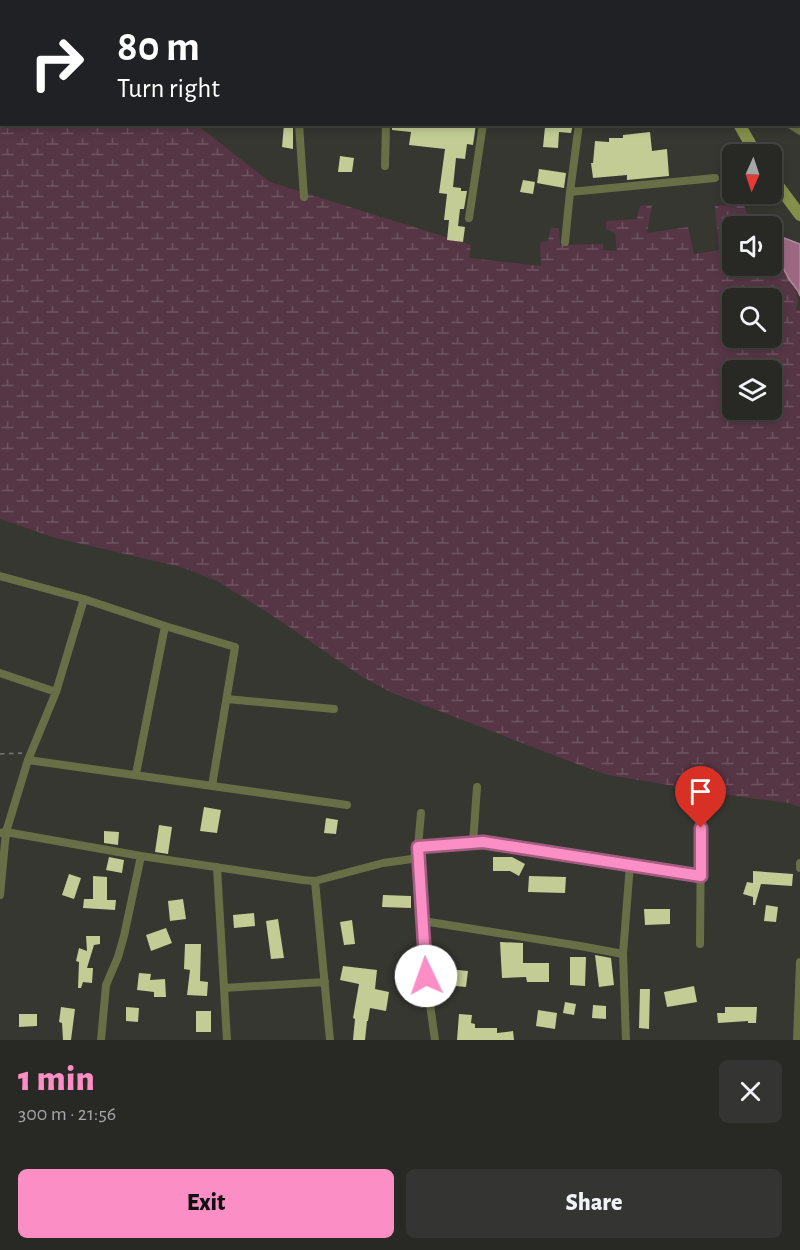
<!DOCTYPE html>
<meta charset="utf-8">
<style>
body{margin:0;font-family:"Alegreya Sans",sans-serif;background:#343532;color:#f1f3f6;height:100vh;display:flex;flex-direction:column;font-size:22px;white-space:nowrap}
*{box-sizing:border-box;margin:0}
p{font-size:20px;color:#a5a6a7}
.icon{flex:none;width:33px;height:33px;fill:none;stroke:currentColor;stroke-width:2;stroke-linecap:round;stroke-linejoin:round}
.map{position:relative;height:1040px;overflow:hidden}
.sheet{display:flex;flex-direction:column;background:#282925;flex:1}
.sheet>*{flex:none}
.banner{position:absolute;left:0px;top:0px;width:801px;height:126px;box-shadow:0 3px 9px #0003,0 0 0 2px #444542;background:#202124;color:#fff;overflow:hidden}
.needle{width:39px;rotate:183deg}
.tools{position:absolute;left:722px;top:144px;display:grid;gap:12px}
.tools a{display:grid;place-items:center;width:60px;height:60px;border-radius:9px;background:#282925;box-shadow:0 3px 9px #0003,0 0 0 2px #444542;font-size:30px}
.pin{position:absolute;display:grid;place-items:center;width:51px;height:51px;color:#fff;margin:-62px -26px;border-radius:50% 50% 50% 0;rotate:-45deg;box-shadow:0 0 6px #0007}
.pin .icon{rotate:45deg}
.me{position:absolute;width:66px;margin:-33px;rotate:357deg;stroke-linejoin:round;filter:drop-shadow(0 0 4px #0008)}
.turn{display:flex;align-items:center;gap:21px;height:126px;padding:0 18px;font-size:27px}
.turn .icon{width:78px;height:78px;stroke-width:2.5}
.turn b{display:block;font-size:42px;line-height:51px}
.round{display:grid;place-items:center;flex:none;width:63px;height:63px;border-radius:9px;background:#343532}
.headline{display:flex;align-items:center;justify-content:space-between;height:102px;padding:0 18px}
h1{font-size:36px;font-weight:800;line-height:45px;color:#fb8fc5}
.primary-button{display:flex;gap:12px;margin-top:auto;padding:12px 18px}
.primary-button a{flex:1;height:69px;border-radius:9px;background:#fb8fc5;color:#111;font-size:24px;font-weight:800;line-height:69px;text-align:center}
.primary-button a+a{background:#343532;color:#f1f3f6}
.map>svg:first-child{display:block}
.built{fill:#3f4135}
.wetland{fill:url(#wetland-marsh);fill-rule:evenodd}
.water{fill:#9c6881;stroke:#b08c9c;stroke-width:1.5}
.building{fill:#c2cc94}
.lines{fill:none;stroke-linecap:round;stroke-linejoin:round}
.path{stroke:#7a7b76;stroke-width:1.5;stroke-dasharray:4.5 4.5;stroke-linecap:butt}
.street{stroke:#686f46;stroke-width:8}
.secondary{stroke:#848f4b;stroke-width:12}
.route-casing{stroke:#a35d80;stroke-width:15}
.route{stroke:#fb8fc5;stroke-width:10}
</style>
<div class="map">
<svg width="800" height="1040" viewBox="0 0 800 1040">
<defs>
<pattern id="wetland-marsh" width="20" height="14" patternUnits="userSpaceOnUse" patternTransform="scale(1.5)"><rect width="20" height="14" fill="#563645"/><path d="M1 5h8M5 5V1M11 12h8M15 12V8" fill="none" stroke="#6e535f"/></pattern>
</defs>
<rect width="100%" height="100%" fill="#363731"/>
<path class="built" d="M392 0H655L656 1 392 2Z"/>
<path class="wetland" d="M0 0H40L42 1 2 2V124L197 125 270 182 471 245 469 258 541 266 540 242 548 241 551 227 559 229 560 245 603 244V250L617 251 615 233 606 229V221L637 219 640 206 652 205 647 233 688 227 694 254 719 250 715 206 728 205 727 195 740 194 750 222 740 226H732V266H771V259C783 262 783 271 790 280 796 290 800 298 796 310H800V807L789 803 742 797 608 775 582 766 390 692 361 676 270 614 217 581 181 567 56 538 0 519ZM732 298H771V338H732ZM732 370H771V410H732Z"/>
<path class="water" d="M771 233 800 244V296L798 291 789 279 781 264 775 259H771Z"/>
<path class="building" d="M284 124H293V149L282 147Z
M392 124H429L446 127V124H476L473 145 467 144 465 159 456 158 453 187 461 188V191H467L464 209H460L458 226 465 227 463 242 447 240 449 220H444L447 194 439 193 445 149 409 145 411 132 392 130Z
M559 124H573L571 133 559 132 558 148 543 147 545 127 559 128Z
M650 132 652 151 667 149 669 176 627 180V175L593 178 591 163H593L595 141 609 142V138H623V135Z
M340 156 354 158 352 172H338Z
M539 169 566 173 564 188 537 183Z
M523 180 535 182 533 194 520 192Z
M204 807 221 810 217 833 200 831Z
M326 818 338 820 336 834 324 833Z
M159 825 172 827 168 854 155 852Z
M104 831 119 832 118 845 104 843Z
M109 857 124 860 122 873 106 870Z
M493 857H512L525 864 519 876 510 871H493Z
M753 871 793 874 792 886 761 884 755 905H753V897L743 894 747 882 753 883Z
M69 874 81 878 74 899 62 895Z
M93 876 107 877V900H116L115 910 83 908 84 899H93Z
M529 876 566 877 565 893 528 892Z
M383 895 411 896V908L382 907Z
M183 899 186 919 170 921 168 901Z
M766 905 778 907 776 922 764 921Z
M644 909H670V924L645 925Z
M254 913 255 926 234 928 233 915Z
M278 919 284 958 271 959 266 921Z
M352 920 355 944 344 945 340 922Z
M166 928 172 943 151 951 146 935Z
M86 936H100V944L94 945 87 968H93L92 983 83 982 81 988H78L79 962 76 961 79 948 87 951Z
M500 942 523 943V963H549V982H527L526 977 502 978Z
M185 944H201L200 981 208 982 207 996 187 995 190 970 184 969Z
M595 955 611 958 614 985 599 987Z
M570 957H586L585 986 570 985Z
M343 966 377 970 375 989 389 992 386 1011 370 1008 368 1021H367L365 1040H353L355 1019 353 1018 359 984 340 980Z
M448 969 468 971 466 987 446 985Z
M139 973 151 974 150 980 165 979 166 997H154V992L137 990Z
M694 986 697 1002 667 1007 664 992Z
M640 989H650L649 1029 639 1028Z
M565 1002 576 1004 574 1015 563 1013Z
M593 1005 606 1006V1019L592 1018Z
M61 1007 75 1009 71 1040H63L62 1023 59 1022Z
M126 1007 139 1008 138 1022 126 1021Z
M725 1007H757L756 1023H748V1021L718 1023 717 1013H725Z
M538 1010 557 1013 555 1029 536 1026Z
M196 1011H211V1032H196Z
M19 1014H37V1026L19 1027Z
M459 1014 472 1015 471 1023 475 1024V1028H497V1033L513 1031 514 1040H457Z"/>
<g class="lines">
<path class="path" d="M0 754 22 753"/>
<path class="street" d="M214 0V2
M383 0V2
M691 0V2
M779 0V2
M294 2V0
M299 124 304 197
M789 124 800 131
M385 166 386 124
M570 192 715 178
M469 218 483 124
M565 242 570 192 579 124
M0 576 84 599 165 626 235 647 212 786
M0 673 56 692
M227 699 334 709
M28 760 347 805
M136 774 165 626
M421 813 418 847 426 976 435 1040
M0 833 6 832 141 856 303 880 315 881 383 863 419 858
M473 843 477 787
M418 847 483 842 701 876
M800 863V868
M217 867 227 1040
M315 881 330 1040
M0 895 6 832 28 760 56 692 84 599
M423 921 580 946 623 954
M700 944 701 828
M224 988 325 982
M101 1040 106 985 118 957 124 936 141 856
M626 1040 623 954 630 864
M797 1040 800 962"/>
<path class="secondary" d="M664 0V2
M739 124 756 154
M771 176 800 215"/>
</g>
<g class="lines">
<defs>
<path id="route" d="M426 976 418 847 483 842 701 876V828"/>
</defs>
<use href="#route" class="route-casing"/>
<use href="#route" class="route"/>
</g>
</svg>
<div class="tools">
<a><svg class="needle" viewBox="-14 -14 28 28"><path d="M0-13l5 13h-10z" fill="#e53935"/><path d="M0 13l5-13h-10z" fill="#a5a6a7"/></svg></a>
<a><svg class="icon" aria-label="sound" viewBox="0 0 24 24"><path d="M4 9h4l5-4v14l-5-4H4zM17 9q2 3 0 6"/></svg></a>
<a><svg class="icon" aria-label="search" viewBox="0 0 24 24"><circle cx="10" cy="10" r="6"/><path d="M15 15l6 6"/></svg></a>
<a><svg class="icon" aria-label="layers" viewBox="0 0 24 24"><path d="M12 4l9 5-9 5-9-5zM3 14l9 5 9-5"/></svg></a>
</div>
<div class="pin" style="left:701px;top:828px;background:#d93025"><svg class="icon" aria-label="arrive" viewBox="0 0 24 24"><path d="M6 21V4h12l-3 4 3 4H6"/></svg></div>
<svg class="me" style="left:426px;top:976px" viewBox="-20 -20 40 40"><circle r="19" fill="#fff"/><path d="M0-13L10 11 0 6-10 11z" fill="#fb8fc5"/></svg>
<div class="banner">
<div class="turn"><svg class="icon" aria-label="right" viewBox="0 0 24 24"><path d="M7 20v-9h11M14 6l5 5-5 5"/></svg><div><b>80 m</b>Turn right</div></div>
</div>
</div>
<section class="sheet">
<div class="headline"><div><h1>1 min</h1><p>300 m · 21:56</p></div><a class="round"><svg class="icon" aria-label="close" viewBox="0 0 24 24"><path d="M6 6l12 12M18 6L6 18"/></svg></a></div>
<div class="primary-button"><a>Exit</a><a>Share</a></div>
</section>
